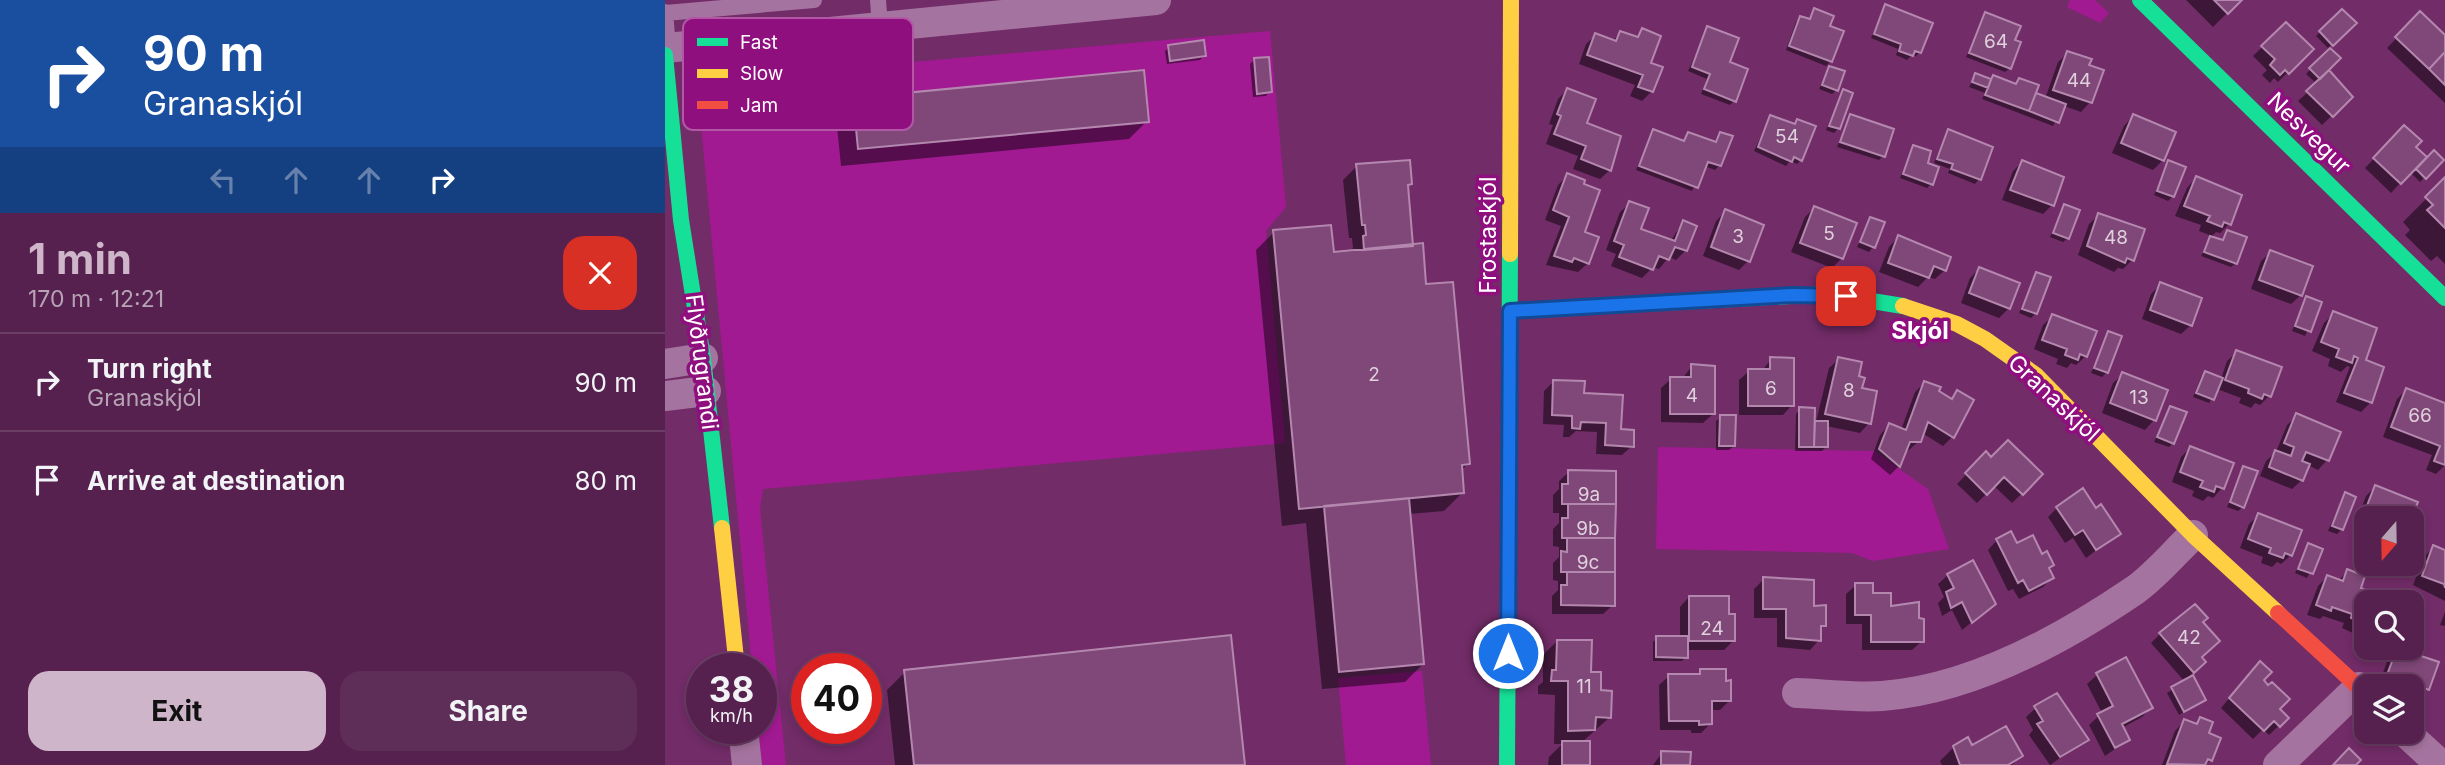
<!DOCTYPE html>
<meta charset="utf-8">
<style>
body{margin:0;font-family:Inter,sans-serif;background:#5f2e58;color:#f1f3f6;height:100vh;display:flex;flex-direction:column;font-size:26px;white-space:nowrap}
*{box-sizing:border-box;margin:0}
p{font-size:23px;color:#b6a3b6}
.icon{flex:none;width:38px;height:38px;fill:none;stroke:currentColor;stroke-width:2;stroke-linecap:round;stroke-linejoin:round}
.map{position:relative;flex:1;overflow:hidden}
.panel{display:flex;flex-direction:column;background:#56214e;width:665px}
.panel>*{flex:none}
.top-card{background:#1a4fa0;color:#fff;overflow:hidden}
.needle{width:46px;rotate:200deg}
.fabs{position:absolute;left:1689px;top:506px;display:grid;gap:14px}
.fabs a{display:grid;place-items:center;width:70px;height:70px;border-radius:14px;background:#56214e;box-shadow:0 4px 10px #0003,0 0 0 2px #6c3e66;font-size:35px}
.speed{position:absolute;left:21px;top:653px;display:flex;gap:14px;font-size:35px;font-weight:700;text-align:center}
.speed>*{display:grid;place-content:center;width:91px;height:91px;border-radius:50%;background:#56214e;box-shadow:0 4px 10px #0003,0 0 0 2px #6c3e66;line-height:1}
.speed small{font-size:18px;font-weight:400}
.speed .limit{border:10px solid #d22;background:#fff;color:#111}
.pin{position:absolute;display:grid;place-items:center;width:60px;height:60px;color:#fff;margin:-30px;border-radius:14px;box-shadow:0 4px 10px #0006}
.me{position:absolute;width:77px;margin:-38px;rotate:0deg;stroke-linejoin:round;filter:drop-shadow(0 0 5px #0008)}
.turn{display:flex;align-items:center;gap:24px;height:147px;padding:0 28px;font-size:32px}
.turn .icon{width:91px;height:91px;stroke-width:2.5}
.turn b{display:block;font-size:49px;line-height:60px}
.lanes{display:flex;align-items:center;height:66px;padding:0 28px;background:#0003;justify-content:center;gap:35px;direction:ltr}
.lanes .off{opacity:.35}
.round{display:grid;place-items:center;flex:none;width:74px;height:74px;border-radius:21px;background:#5f2e58}
.summary{display:flex;align-items:center;justify-content:space-between;height:119px;padding:0 28px}
h1{font-size:42px;font-weight:700;line-height:52px;color:#ceb5ca}
.button{display:flex;gap:14px;margin-top:auto;padding:14px 28px}
.button a{flex:1;height:80px;border-radius:21px;background:#ceb5ca;color:#111;font-size:28px;font-weight:700;line-height:80px;text-align:center}
.button a+a{background:#5f2e58;color:#f1f3f6}
ul{padding:0;list-style:none}
li{display:flex;align-items:center;gap:21px;height:98px;padding:0 28px;border-top:2px solid #6c3e66}
li div{flex:1}
li b{display:block;font-size:26px}
li em{font-style:normal}
main{display:flex;flex:1;min-height:0}
.map>svg:first-child{display:block}
.green{fill:#a21a92}
.shadow{fill:#0007}
.building{fill:#804878;stroke:#b488ae;stroke-width:2}
.lines{fill:none;stroke-linecap:round;stroke-linejoin:round}
.lane{stroke:#a5739f;stroke-width:16}
.street{stroke:#a5739f;stroke-width:30}
.fast{stroke:#16e098;stroke-width:16}
.slow{stroke:#ffcf43;stroke-width:16}
.jam{stroke:#f24e42;stroke-width:16}
.route-casing{stroke:#114b97;stroke-width:18}
.route{stroke:#1a73e8;stroke-width:12}
.labels{text-anchor:middle;dominant-baseline:central;stroke-width:7;stroke-linejoin:round;paint-order:stroke}
.number-label{font-size:19px;fill:#dfd1dd}
.street-label{font-size:23px;fill:#fff;stroke:#8f0f7e}
.neighbourhood-label{font-size:24px;font-weight:bold;fill:#fff;stroke:#8f0f7e}
.key{fill:#8f0f7e;stroke:#b157a5;stroke-width:2}
.key-label{font-size:19px;fill:#fff}
</style>
<main>
<section class="panel">
<div class="top-card">
<div class="turn"><svg class="icon" aria-label="right" viewBox="0 0 24 24"><path d="M7 20v-9h11M14 6l5 5-5 5"/></svg><div><b>90 m</b>Granaskjól</div></div>
<div class="lanes"><svg class="icon off" aria-label="left" viewBox="0 0 24 24"><path d="M17 20v-9H6M10 6l-5 5 5 5"/></svg><svg class="icon off" aria-label="ahead" viewBox="0 0 24 24"><path d="M12 20V5M6 11l6-6 6 6"/></svg><svg class="icon off" aria-label="ahead" viewBox="0 0 24 24"><path d="M12 20V5M6 11l6-6 6 6"/></svg><svg class="icon" aria-label="right" viewBox="0 0 24 24"><path d="M7 20v-9h11M14 6l5 5-5 5"/></svg></div>
</div>
<div class="summary"><div><h1>1 min</h1><p>170 m · 12:21</p></div><a class="round" style="background:#d93025;color:#fff"><svg class="icon" aria-label="close" viewBox="0 0 24 24"><path d="M6 6l12 12M18 6L6 18"/></svg></a></div>
<ul>
<li><svg class="icon" aria-label="right" viewBox="0 0 24 24"><path d="M7 20v-9h11M14 6l5 5-5 5"/></svg><div><b>Turn right</b><p>Granaskjól</p></div><em>90 m</em></li>
<li><svg class="icon" aria-label="arrive" viewBox="0 0 24 24"><path d="M6 21V4h12l-3 4 3 4H6"/></svg><div><b>Arrive at destination</b></div><em>80 m</em></li>
</ul>
<div class="button"><a>Exit</a><a>Share</a></div>
</section>
<div class="map">
<svg width="1780" height="765" viewBox="0 0 1780 765">
<rect width="100%" height="100%" fill="#722c68"/>
<path class="green" d="M1405 0H1430L1444 13 1435 23 1402 7Z
M605 31 621 207 601 231 620 443 98 489 95 509 121 765H97L93 728H96V668H87L35 115 40 85 58 74 144 71Z
M993 447 1209 451 1263 489 1284 549 1208 561 1187 553 991 549Z
M757 671 766 765H681L673 678Z"/>
<path class="shadow" d="M1521 0H1575L1548 27Z
M1221 6 1255 52 1251 56 1247 55 1242 60 1231 55 1233 49 1206 38Z
M1150 10 1163 28 1166 61 1161 66 1121 50 1131 22 1136 18 1143 20Z
M1677 11 1689 23 1663 48 1673 58 1661 70 1686 97 1657 125 1633 101 1652 84 1641 74 1665 50 1651 36Z
M1321 14 1348 41 1345 68 1340 72 1301 57Z
M1755 14 1780 38V103L1722 48Z
M1621 24 1646 49 1613 82 1609 78 1605 83 1597 75 1602 70 1588 56Z
M1043 28 1063 63 1069 101 1065 105 1036 94 1042 79 1023 71Z
M977 30 987 91 977 101 965 96 970 85 914 64 921 44 931 35 947 41 956 33 970 38Z
M504 47 539 56 535 60 502 64 500 51Z
M1403 53 1422 66 1425 102 1416 112 1399 106 1388 126 1317 99 1320 93 1304 87 1311 75 1349 85 1354 80 1368 94 1380 99 1393 62Z
M589 60 605 91 601 96 588 97 585 64Z
M1165 68 1172 90 1167 94 1154 89Z
M902 90 945 170 935 179 908 169 913 156 881 144 888 125 884 124 893 99Z
M1178 91 1173 129 1169 133 1161 130Z
M189 99 482 121 464 139 176 166 171 117Z
M1186 116 1218 156 1214 160 1172 147Z
M1468 116 1498 160 1488 170 1447 153 1459 126Z
M1105 117 1128 126 1132 121 1136 160 1132 164 1125 161 1121 166 1089 151Z
M1739 127 1749 147 1762 159 1776 160 1755 182 1745 172 1726 193 1700 168Z
M988 131 1017 142 1023 134 1049 143 1055 134V165L1050 170 1039 166 1027 191 971 170Z
M1283 131 1314 179 1310 184 1283 173 1285 169 1269 163Z
M1249 147 1266 184 1262 188 1235 178Z
M1357 162 1387 205 1378 214 1337 200 1348 171Z
M1504 162 1508 196 1503 201 1489 195Z
M692 166 745 184 741 187 747 246 760 286 803 464 795 471 797 493 779 511 744 514 758 664 740 682 657 689 641 523 617 526 591 250 609 232 667 254 685 252 688 248 687 238H684L678 180Z
M903 175 923 263 913 272 881 265 896 226 880 220 893 185Z
M1531 178 1564 224 1555 233 1551 232 1547 236 1534 231 1536 225 1510 216 1522 188Z
M1780 180V264L1772 256 1766 261 1740 235 1745 230 1738 222Z
M965 203 974 230 1005 242 1018 222 1021 250 1011 260 1004 257 994 269 988 267 977 278 946 266 951 254 941 250 955 212Z
M1399 206 1403 238 1398 242 1385 237Z
M1149 208 1177 258 1167 268 1126 252 1140 217Z
M1061 211 1083 261 1074 270 1038 256 1051 221Z
M1434 215 1467 260 1458 269 1453 268 1449 272 1413 255 1424 224Z
M1205 219 1208 247 1204 252 1192 247Z
M1563 232 1571 263 1566 267 1536 256 1546 238 1556 242Z
M1233 237 1280 270 1270 279 1263 277 1253 287 1214 272 1224 247Z
M1606 252 1636 295 1626 304 1586 289 1596 261Z
M1314 269 1344 308 1334 318 1296 303 1305 278Z
M1372 274 1371 313 1366 318 1354 313Z
M1496 284 1526 325 1516 334 1477 319 1486 294Z
M1641 298 1655 303 1640 336 1627 331Z
M1669 313 1699 360 1706 402 1696 412 1671 402 1685 367 1682 366 1676 372 1663 366 1665 359 1647 351 1659 323Z
M1388 316 1421 356 1411 365 1406 363 1402 368 1391 364 1393 359 1369 349 1378 325Z
M1444 333 1442 372 1437 377 1426 373Z
M1572 352 1604 396 1595 405 1590 403 1586 408 1574 403 1576 398 1552 389 1544 403 1528 397 1536 377 1541 373 1556 379 1562 361Z
M1106 359 1127 405 1118 415H1074V380L1084 371H1097Z
M1174 359 1192 378 1204 423 1195 433 1161 426V447L1157 451H1130L1131 414 1135 409 1151 422 1164 368Z
M1027 366 1048 414 1038 423 996 422V388L1006 379H1017Z
M1458 374 1489 420 1480 430 1437 413 1448 383Z
M889 381 917 395 967 446 957 455 931 454 932 432 911 431 904 437H898L899 425 878 424 879 391Z
M1259 383 1285 400 1293 392 1287 437 1278 446 1257 433 1254 441 1244 450 1240 451 1234 466 1225 475 1206 459 1215 435 1224 425 1236 430 1250 392Z
M1741 390 1780 405V465L1771 474 1761 470 1767 455 1718 437 1732 399Z
M1505 408 1508 443 1504 447 1489 442Z
M1632 416 1662 460 1653 470 1643 465 1637 480 1627 489 1595 476 1601 461 1611 452 1622 425Z
M1056 417 1069 446 1064 450H1051V421Z
M1525 448 1557 488 1548 498 1543 496 1538 501 1527 496 1529 491 1507 482 1516 457Z
M1321 454 1326 459 1376 475 1347 503 1329 486 1312 503 1292 484Z
M1579 468 1578 507 1573 511 1562 507Z
M904 472 948 605 938 614H887V596L893 590V581L888 580V563L894 557V547L888 546V529L894 523V513H888V495L894 489V481Z
M1710 487 1745 518H1701V530L1690 525 1701 496Z
M1680 494 1677 529 1672 534 1663 531Z
M1392 508 1430 510 1453 534 1421 558 1408 538 1400 543 1383 517Z
M1594 515 1626 555 1616 564 1612 562 1607 567 1596 563 1598 557 1575 548 1584 524Z
M1332 540 1351 545 1383 569 1387 578 1378 587 1354 599 1348 589 1343 591 1323 550Z
M1644 545 1656 550 1642 578 1630 573Z
M1769 547 1780 552V601L1748 585 1759 557Z
M1683 571 1694 589 1708 602H1701V639L1677 628 1679 623 1658 616 1655 619 1642 615 1653 586 1662 577 1673 581Z
M1283 575 1329 604 1297 630 1287 610 1277 616 1273 603 1279 597 1273 584Z
M1099 579 1147 607 1159 626 1154 631V640L1145 650 1112 647V618H1089V589Z
M1191 585 1225 608 1252 620 1257 641 1247 650H1197V624H1181V594Z
M1024 597 1062 616 1068 641 1059 650H1021V657L1017 661H988V642L992 638H1015V607Z
M1780 612V626L1775 625Z
M1536 622 1535 657 1530 671 1520 680 1539 699 1514 715 1502 693 1520 682 1486 643 1495 634Z
M892 641 925 674 945 717 916 743 923 765H883L884 757 897 744H889L890 695 873 694V686L878 682V655Z
M1733 649 1763 689 1753 698 1746 696V686L1714 684 1723 659Z
M1460 660 1486 708 1477 717 1457 728 1463 740 1440 756 1424 725 1437 713 1422 684 1432 675Z
M1036 671 1060 682 1065 700 1055 710H1045V724L1036 733H1026V730H995L994 685 1004 676H1031Z
M240 672 579 765H230L222 690Z
M1586 672 1596 680 1613 709 1622 718 1604 735 1598 729 1588 739 1556 708Z
M1371 708 1421 740 1385 765 1364 735 1368 730 1361 717Z
M1535 719 1546 760 1540 765H1497L1510 731 1519 721 1529 725Z
M1289 747H1306L1356 756 1347 765H1277L1275 761Z
M997 753 1023 765H988Z"/>
<path class="building" d="M1549 0H1577L1563 14Z
M1220 4 1268 23 1256 53 1250 51 1248 56 1234 51 1236 44 1209 34Z
M1149 8 1169 16 1165 26 1179 31 1167 62 1124 46 1135 16 1145 19Z
M1677 9 1692 23 1668 46 1654 31Z
M1755 11 1780 35V52L1764 69 1730 37Z
M1320 12 1356 26 1350 40 1356 42 1346 69 1304 53Z
M1621 22 1649 49 1624 74 1620 70 1615 75 1605 65 1610 59 1596 46Z
M1042 26 1074 38 1065 62 1083 69 1071 102 1039 89 1045 74 1027 67Z
M977 28 996 36 986 63 998 67 988 92 973 87 978 75 922 55 930 33 951 41 955 31 973 37Z
M539 40 541 56 505 61 503 45Z
M1665 48 1676 58 1655 79 1644 68Z
M1402 51 1427 59 1424 65 1439 70 1427 103 1388 90Z
M1780 52V85L1764 69Z
M604 57 607 92 592 94 589 58Z
M1164 66 1180 71 1173 91 1157 85Z
M479 70 484 122 193 149 188 98Z
M1664 70 1688 97 1668 117 1641 91Z
M1310 73 1326 79 1323 88 1307 82Z
M1328 75 1351 84 1354 78 1374 85 1364 111 1320 95Z
M902 88 931 99 922 123 956 136 946 171 916 159 921 146 889 134 896 116 892 114Z
M1178 89 1188 93 1175 129 1164 126Z
M1371 93 1401 104 1394 123 1364 111Z
M1185 114 1229 129 1220 157 1175 142Z
M1468 114 1511 132 1499 161 1456 143Z
M1105 115 1130 124 1132 119 1151 126 1137 161 1129 157 1127 162 1093 147Z
M1739 125 1757 141 1751 147 1762 157 1736 184 1708 158Z
M988 129 1019 141 1023 132 1051 142 1055 132 1068 136 1056 166 1043 162 1033 188 974 166Z
M1283 129 1328 147 1316 180 1286 169 1288 164 1272 159Z
M1248 145 1266 151 1263 163 1274 167 1268 185 1238 174Z
M1769 150 1779 160 1761 179 1751 169Z
M745 160 747 184 743 185 748 246 699 250 698 236 701 235 700 225H697L691 164Z
M1357 160 1399 177 1389 206 1345 190Z
M1503 160 1521 167 1509 197 1492 191Z
M902 173 920 180 919 184 935 190 920 232 934 237 924 264 909 258 907 262 889 256 904 217 888 210Z
M1531 176 1577 195 1566 225 1559 222 1557 227 1542 221 1545 216 1519 206Z
M1780 177V228L1762 210 1768 205 1760 197Z
M964 201 984 208 976 229 1010 241 1018 220 1032 226 1022 251 1010 247 1004 260 994 256 988 270 954 257 959 245 949 241Z
M1399 204 1415 210 1404 239 1388 233Z
M1149 206 1192 223 1178 259 1135 243Z
M1060 209 1099 225 1085 262 1046 247Z
M1433 213 1480 229 1469 261 1462 258 1460 263 1422 246Z
M1205 217 1220 222 1210 248 1195 242Z
M666 225 669 252 758 243 761 284 788 282 805 464 797 465 799 493 634 509 608 230Z
M1562 230 1582 237 1572 264 1539 252 1545 236 1558 240Z
M1233 235 1286 257 1281 271 1269 266 1264 278 1223 263Z
M1605 250 1648 266 1637 296 1594 280Z
M1314 267 1355 283 1345 309 1304 293Z
M1371 272 1386 277 1372 314 1357 309Z
M1495 282 1537 298 1527 326 1485 310Z
M1641 296 1657 302 1646 332 1630 326Z
M1668 311 1712 328 1701 360 1719 367 1707 403 1679 393 1693 358 1689 356 1687 363 1671 357 1674 349 1656 342Z
M1387 314 1432 331 1422 357 1415 354 1413 360 1400 355 1402 349 1377 340Z
M1443 331 1457 336 1443 373 1429 368Z
M1571 350 1617 367 1606 397 1599 394 1597 399 1583 393 1584 389 1560 380Z
M1105 357 1129 358V406H1083V369H1105Z
M1173 357 1197 362 1194 376 1200 378 1197 388 1212 391 1206 424 1160 414Z
M1026 364 1050 366V414H1005V377H1026Z
M1540 371 1558 378 1549 400 1531 393Z
M1457 372 1503 390 1491 421 1445 403Z
M888 380 920 381 919 393 958 395 956 429 969 430V447L940 445 941 423 916 422 915 429 907 428V416L887 415Z
M1259 381 1276 387 1274 391 1287 399 1292 390 1309 400 1289 438 1263 422 1256 442H1245L1235 467 1214 449 1224 423 1241 430Z
M1741 388 1780 403V465L1769 461 1775 446 1726 427Z
M1505 406 1522 412 1509 444 1492 437Z
M1134 407 1150 408 1149 447H1134Z
M1631 413 1676 432 1664 461 1641 452 1637 461 1645 464 1638 481 1604 467 1610 450 1626 456 1629 447 1619 443Z
M1055 415H1071L1070 446H1054Z
M1150 421H1163V447H1149Z
M1343 440 1378 474 1358 495 1339 477 1322 495 1300 473 1321 451 1326 457Z
M1525 446 1569 463 1559 489 1551 486 1549 492 1535 487 1538 481 1515 472Z
M1578 466 1593 471 1579 508 1565 502Z
M903 470 951 471V504H897V484H903Z
M1710 485 1753 502 1746 519 1698 516Z
M1418 488 1431 508 1436 504 1456 534 1431 550 1418 530 1410 535 1391 507Z
M1680 492 1691 497 1678 530 1667 526Z
M744 498 759 664 674 672 659 506Z
M903 504H951L950 538H897V518H903Z
M1593 513 1637 530 1627 556 1620 553 1618 558 1604 553 1606 548 1583 539Z
M1346 531 1352 543 1368 535 1377 554 1382 551 1389 565 1384 568 1389 578 1364 591 1358 580 1353 583 1331 539Z
M902 538H950V572H896V551L902 552Z
M1643 543 1658 549 1648 574 1633 569Z
M1768 545 1780 550V588L1779 584 1757 576Z
M1308 560 1331 604 1307 623 1297 602 1286 608 1281 592 1289 588 1282 574Z
M1682 569 1700 576 1696 588 1713 594 1709 602H1701V624L1686 618 1687 614 1667 607 1666 611 1651 605 1662 575 1678 581Z
M902 572H950V606L896 605V585H902Z
M1098 577 1149 580V606L1161 605V626H1156V641L1121 638V609H1098Z
M1190 583H1208V593H1226V606L1254 602V618L1259 619V642H1206V615H1190Z
M1024 596H1064V614H1070V641H1024Z
M1530 604 1543 618 1538 622 1555 641 1537 657 1541 662 1529 673 1494 633Z
M566 635 580 765H249L239 670Z
M991 636H1023V658L991 657Z
M892 640H927L926 672H936V690L947 691 946 718 931 717 930 730 903 731V681H886L887 670H891Z
M1732 648 1774 662 1764 690 1722 675Z
M1461 657 1488 708 1457 724 1465 740 1450 748 1432 714 1448 706 1431 673Z
M1595 661 1607 672 1599 680 1603 685 1607 682 1625 699 1615 709 1624 718 1615 727 1609 721 1599 731 1564 698Z
M1035 669H1061V681L1066 680V701H1047V724L1034 725V721H1004L1003 674H1035Z
M1528 675 1541 700 1519 712 1506 687Z
M1392 693 1424 740 1395 757 1372 724 1378 721 1369 706Z
M1535 717 1548 722 1544 733 1556 738 1547 761 1543 759 1540 765 1502 764 1519 719 1532 724Z
M1341 726 1358 756 1343 765H1295L1288 746 1303 737 1307 745Z
M897 741H925V765H897Z
M1684 748 1696 760 1691 765H1668Z
M996 751 1026 752 1025 765H996Z"/>
<g class="lines">
<path class="lane" d="M213 0 215 27
M0 12 3 47
M0 13 149 0"/>
<path class="street" d="M0 48 491 0
M0 364 38 358
M0 396 41 391
M1132 693C1160 694 1190 698 1217 696 1305 690 1398 639 1470 590 1491 575 1509 553 1528 535
M78 728 82 765
M1740 732 1776 765
M1613 765 1694 687"/>
<path class="fast" d="M1475 0 1780 298
M0 55 16 220 38 358 57 528
M845 311 1163 294 1238 306
M842 765 845 254"/>
<path class="slow" d="M845 254 846 0
M1238 306 1292 324 1320 339 1371 375 1528 535 1613 613
M57 528 72 668"/>
<path class="jam" d="M1613 613 1701 694"/>
</g>
<g class="lines">
<defs>
<path id="route" d="M843 653 845 311 1128 295 1181 296"/>
</defs>
<use href="#route" class="route-casing"/>
<use href="#route" class="route"/>
</g>
<g class="labels">
<g class="number-label">
<text x="1331" y="41">64</text>
<text x="1414" y="80">44</text>
<text x="1122" y="136">54</text>
<text x="1164" y="233">5</text>
<text x="1073" y="236">3</text>
<text x="1451" y="237">48</text>
<text x="709" y="374">2</text>
<text x="1106" y="388">6</text>
<text x="1184" y="390">8</text>
<text x="1027" y="395">4</text>
<text x="1474" y="397">13</text>
<text x="1755" y="415">66</text>
<text x="924" y="494">9a</text>
<text x="923" y="528">9b</text>
<text x="923" y="562">9c</text>
<text x="1047" y="628">24</text>
<text x="1524" y="637">42</text>
<text x="919" y="686">11</text>
</g>
<g class="street-label">
<text transform="translate(1644 133) rotate(44)">Nesvegur</text>
<text transform="translate(823 235) rotate(-90)">Frostaskjól</text>
<text transform="translate(37 362) rotate(83)">Flyðrugrandi</text>
<text transform="translate(1389 398) rotate(43)">Granaskjól</text>
</g>
<g class="neighbourhood-label">
<text x="1255" y="330">Skjól</text>
</g>
</g>
<rect x="18" y="18" width="230" height="112" rx="10" class="key"/>
<rect x="32" y="38" width="31" height="8" fill="#16e098"/>
<rect x="32" y="69" width="31" height="9" fill="#ffcf43"/>
<rect x="32" y="101" width="31" height="8" fill="#f24e42"/>
<g class="key-label">
<text x="75" y="49">Fast</text>
<text x="75" y="80">Slow</text>
<text x="75" y="112">Jam</text>
</g>
</svg>
<div class="fabs">
<a><svg class="needle" viewBox="-14 -14 28 28"><path d="M0-13l5 13h-10z" fill="#e53935"/><path d="M0 13l5-13h-10z" fill="#b6a3b6"/></svg></a>
<a><svg class="icon" aria-label="search" viewBox="0 0 24 24"><circle cx="10" cy="10" r="6"/><path d="M15 15l6 6"/></svg></a>
<a><svg class="icon" aria-label="layers" viewBox="0 0 24 24"><path d="M12 4l9 5-9 5-9-5zM3 14l9 5 9-5"/></svg></a>
</div>
<div class="speed"><div>38<small>km/h</small></div><div class="limit">40</div></div>
<div class="pin" style="left:1181px;top:296px;background:#d93025"><svg class="icon" aria-label="arrive" viewBox="0 0 24 24"><path d="M6 21V4h12l-3 4 3 4H6"/></svg></div>
<svg class="me" style="left:843px;top:653px" viewBox="-20 -20 40 40"><circle r="17" fill="#1a73e8" stroke="#fff" stroke-width="3"/><path d="M0-11L8 9 0 5-8 9z" fill="#fff"/></svg>
</div>
</main>
